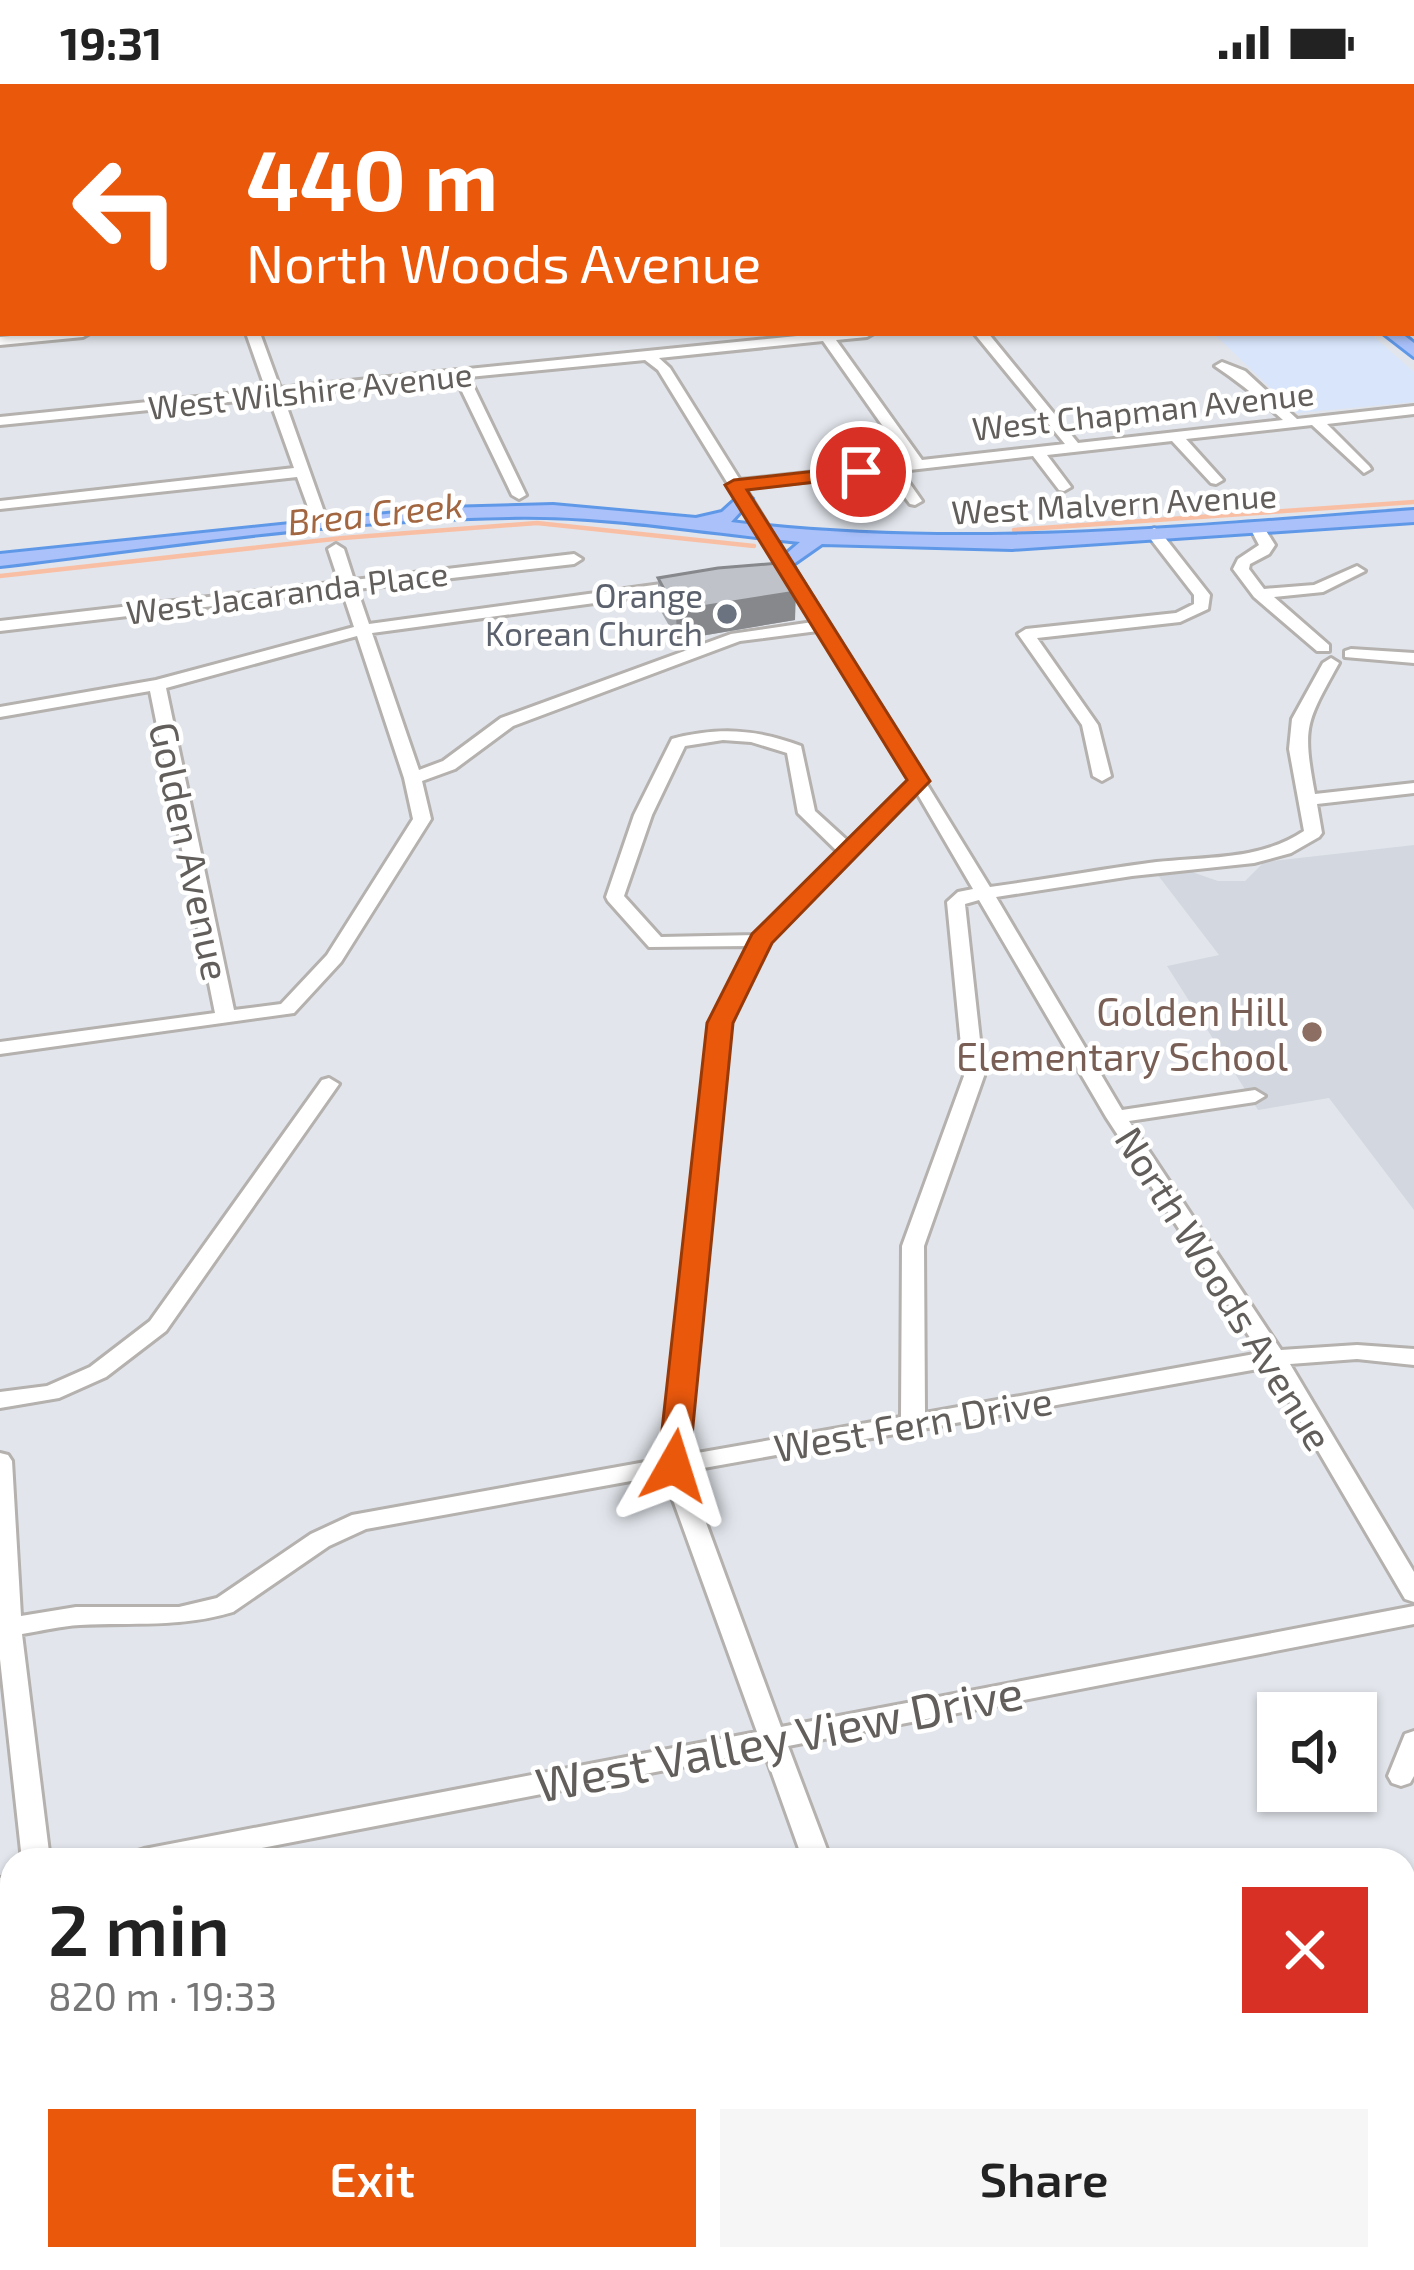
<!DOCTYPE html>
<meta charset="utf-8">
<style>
body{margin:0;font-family:"Exo 2",sans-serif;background:#f6f6f6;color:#222;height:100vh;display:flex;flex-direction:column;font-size:45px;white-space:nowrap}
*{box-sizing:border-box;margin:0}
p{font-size:39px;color:#767676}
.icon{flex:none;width:66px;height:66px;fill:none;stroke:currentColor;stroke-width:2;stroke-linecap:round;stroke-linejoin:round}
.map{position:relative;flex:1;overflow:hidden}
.side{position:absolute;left:0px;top:1764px;width:1416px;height:423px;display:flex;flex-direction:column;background:#fff;border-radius:36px 36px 0 0;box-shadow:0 3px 9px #0004}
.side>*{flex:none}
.top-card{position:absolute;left:0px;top:0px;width:1416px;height:252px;box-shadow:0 3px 9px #0004;background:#ea580c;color:#fff;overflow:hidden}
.buttons{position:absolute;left:1257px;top:1608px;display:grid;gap:24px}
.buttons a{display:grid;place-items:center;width:120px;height:120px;border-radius:0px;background:#fff;box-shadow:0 3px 9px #0004;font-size:60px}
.pin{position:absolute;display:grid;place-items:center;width:102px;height:102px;color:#fff;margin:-51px;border:6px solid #fff;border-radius:50%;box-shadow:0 3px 12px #0007}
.me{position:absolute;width:132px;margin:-66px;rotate:6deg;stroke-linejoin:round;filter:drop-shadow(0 0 9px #0008)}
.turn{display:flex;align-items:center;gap:42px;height:252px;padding:0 48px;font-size:54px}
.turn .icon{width:156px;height:156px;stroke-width:2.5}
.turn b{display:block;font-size:84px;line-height:102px}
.round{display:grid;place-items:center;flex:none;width:126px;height:126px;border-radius:0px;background:#f6f6f6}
.head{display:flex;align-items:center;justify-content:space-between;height:204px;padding:0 48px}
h1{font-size:72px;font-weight:600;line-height:90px}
.primary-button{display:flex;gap:24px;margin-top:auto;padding:24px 48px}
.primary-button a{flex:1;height:138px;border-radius:0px;background:#ea580c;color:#fff;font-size:48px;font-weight:600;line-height:138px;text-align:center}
.primary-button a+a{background:#f6f6f6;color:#222}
.status{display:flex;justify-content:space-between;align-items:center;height:84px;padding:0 60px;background:#fff;direction:ltr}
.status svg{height:33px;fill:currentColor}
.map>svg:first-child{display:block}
.commercial{fill:#d8e5fb}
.education{fill:#d3d7df}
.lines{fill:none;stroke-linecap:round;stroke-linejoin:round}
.stream{stroke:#f9bfa5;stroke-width:4.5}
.minor-casing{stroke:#b4b1ae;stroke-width:6}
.major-casing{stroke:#6098e8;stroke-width:6}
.minor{fill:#fff;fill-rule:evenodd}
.major{fill:#aac1fa;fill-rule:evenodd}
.rail-casing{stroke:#aeaead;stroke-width:6}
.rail{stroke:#fff;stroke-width:3;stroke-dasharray:10;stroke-linecap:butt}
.wall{fill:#a4a7ac}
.shaded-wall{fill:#86888c}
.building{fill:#bfc2c8;stroke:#86888c;stroke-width:3}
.route{fill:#ea580c;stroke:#983908;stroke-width:3}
.worship-dot{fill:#6b7280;stroke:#fff;stroke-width:4.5}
.education-dot{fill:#8d6e63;stroke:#fff;stroke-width:4.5}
.labels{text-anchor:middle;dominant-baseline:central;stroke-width:9;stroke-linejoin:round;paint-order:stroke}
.far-street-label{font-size:33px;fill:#625e5b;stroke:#fff}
.far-worship-label{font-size:33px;fill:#5b616d;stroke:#fff;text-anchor:end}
.far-water-label{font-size:36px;font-style:italic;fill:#a26641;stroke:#fff}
.street-label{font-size:39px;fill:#625e5b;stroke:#fff}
.education-label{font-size:39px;fill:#785e54;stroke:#fff;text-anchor:end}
.near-street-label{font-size:48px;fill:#625e5b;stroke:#fff}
</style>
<div class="status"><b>19:31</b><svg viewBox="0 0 49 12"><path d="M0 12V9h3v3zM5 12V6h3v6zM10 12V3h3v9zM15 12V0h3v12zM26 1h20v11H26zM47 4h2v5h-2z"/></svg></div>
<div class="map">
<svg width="1414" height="2186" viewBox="0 0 1414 2186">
<rect width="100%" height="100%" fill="#e2e6ec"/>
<path class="commercial" d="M1213 249H1370L1414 288V318L1297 329Z"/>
<path class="education" d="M1414 761V1126L1329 1014 1258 1026 1167 882 1219 871 1157 790 1192 788 1218 797H1245L1264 778Z"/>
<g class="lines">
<path class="stream" d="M1014 446 1414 418
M0 492 343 454 537 439 754 462"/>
<defs>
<path id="minor" d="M1310 0H1352L1348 3H1306Z
M3 110V118L0 119V111Z
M1413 118 1414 119V127L1413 126Z
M42 249H90L83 253 0 261V253Z
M246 249H260L280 304 827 249H874L867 253 836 256 922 376 1065 360 974 249H988L1078 359 1283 336C1261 316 1239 298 1215 282L1222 278 1245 287 1297 335 1414 322V330L1327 340 1369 382 1371 385 1364 389 1312 341 1186 355 1223 396 1216 400 1211 399 1172 357 1047 371 1071 403 1064 407 1059 406 1033 372 901 387 922 417 915 421 910 420 887 389 745 404 990 803C1043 796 1096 786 1149 779 1201 772 1258 778 1304 747L1289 665 1292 635 1323 579 1331 574 1339 579C1306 639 1302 641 1315 710L1414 699V709L1317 720 1322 749 1319 753 1291 769 1254 779 1132 792 996 813 1122 1026 1255 1006 1265 1012 1255 1018 1129 1037 1281 1266 1357 1261 1414 1265V1281L1357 1275 1290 1280 1414 1488V1518L1405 1515 1269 1283 687 1387 781 1643 1414 1522V1540L788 1662 831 1776H803L764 1667 200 1776H130L134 1768 144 1765 757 1648 664 1391 366 1445 329 1462 233 1528C180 1544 134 1538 80 1541 61 1542 41 1547 22 1550L50 1776H22L0 1575V1369L8 1371 12 1377 21 1532 76 1523H179L217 1514 311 1450 352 1431 662 1375 710 939 749 862 649 863 608 817 606 813 634 731 672 655C718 643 756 645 801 662L815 727 849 758 910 696 818 547 740 557 513 642 455 685 422 697 431 735 341 878 294 929 0 970V958L215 929 150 607 0 633V623L156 596 354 543 342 507 0 547V537L339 498 328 465 336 460 344 465 354 496 574 470 582 475 574 480 357 505 369 540 683 497 691 502 683 507 372 549 419 686 443 677 501 634 731 550 813 538 658 286 645 276 469 293 526 411 519 415 512 411 456 295 283 312 329 442 327 445 315 442 297 393 0 425V417L294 384 269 314 0 341V333L266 306ZM823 257 908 378 740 396 670 284 659 274ZM357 552 404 694 413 735 327 871 281 920 234 926 166 604ZM723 656 751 658 787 669 798 729 838 768 756 851 661 853 624 812 652 731 685 662ZM917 709 973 805 958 808 947 818 964 992 902 1162 901 1333 686 1371 730 939 769 858ZM979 816 1106 1033 1260 1269 925 1329 924 1162 984 992 965 820Z
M1256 438 1261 439 1275 461 1269 470 1250 480 1249 485 1264 505 1314 501 1357 482 1365 487 1323 508 1274 513 1329 561V567H1317L1254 513 1233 485 1238 475 1259 461 1249 442Z
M1154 444 1159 446 1210 511 1208 525 1180 538 1037 554 1098 641 1111 692 1102 697 1093 692 1082 641 1018 550 1026 545 1176 529 1194 520V511L1146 449Z
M1351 565 1414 569V579L1345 573V567Z
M329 994 339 1000 166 1247 106 1293 59 1314 0 1324V1308L47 1302 90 1283 150 1237 322 996Z
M1414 1647V1692L1410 1699 1401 1702 1392 1699 1388 1692 1405 1650Z
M12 1792V1814L0 1816V1794Z
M12 2091V2117L0 2121V2093Z
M56 2175H86L88 2186H56Z
M458 2175H488L492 2186H460Z
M717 2175H747L751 2186H719Z
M1114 2175H1167L1160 2186H1106Z"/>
<path id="major" d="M1097 0H1113L1115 3H1099Z
M1413 49H1414V57H1413Z
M0 177H3V187H0Z
M1383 249H1401L1414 259V273Z
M743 409 752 415 731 438C960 466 1185 443 1414 426V438L1012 465 822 460 782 488 772 482 800 458C703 448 607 431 509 433 339 435 169 462 0 482V470L444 424 553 421 696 434 722 428Z"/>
</defs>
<use href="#minor" class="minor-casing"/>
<use href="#major" class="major-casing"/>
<use href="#minor" class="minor"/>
<use href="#major" class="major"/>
<defs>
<path id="rail" d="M730 3 765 0
M776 3 811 0"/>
</defs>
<use href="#rail" class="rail-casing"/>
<use href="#rail" class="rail"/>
</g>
<path class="wall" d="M658 494 795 536 677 556 658 522Z"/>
<path class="shaded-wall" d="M796 508 795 536 677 556 676 527Z"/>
<path class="building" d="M779 479 796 508 676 527 658 494 718 484Z"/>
<path class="route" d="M861 382 870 388 867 392 747 406 930 697 772 859 733 939 689 1382 684 1389H663L658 1382 707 939 752 850 907 696 725 401 734 396Z"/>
<circle class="worship-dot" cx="727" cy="530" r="12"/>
<circle class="education-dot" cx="1312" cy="948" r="12"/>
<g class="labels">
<g class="far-street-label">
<text transform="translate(310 306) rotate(-6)">West Wilshire Avenue</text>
<text transform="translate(1143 326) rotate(-6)">West Chapman Avenue</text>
<text transform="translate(1114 419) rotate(-3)">West Malvern Avenue</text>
<text transform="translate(287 508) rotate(-7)">West Jacaranda Place</text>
</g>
<g class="far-worship-label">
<text x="703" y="511">Orange<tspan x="703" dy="38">Korean Church</tspan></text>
</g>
<g class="far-water-label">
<text transform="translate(375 428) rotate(-6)">Brea Creek</text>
</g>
<g class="street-label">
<text transform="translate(191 767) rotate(78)">Golden Avenue</text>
<text transform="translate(1225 1204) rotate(58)">North Woods Avenue</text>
<text transform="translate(913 1339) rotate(-10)">West Fern Drive</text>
</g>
<g class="education-label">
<text x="1288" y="926">Golden Hill<tspan x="1288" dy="45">Elementary School</tspan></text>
</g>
<g class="near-street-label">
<text transform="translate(779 1653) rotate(-11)">West Valley View Drive</text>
</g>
</g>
</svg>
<div class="buttons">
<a><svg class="icon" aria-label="sound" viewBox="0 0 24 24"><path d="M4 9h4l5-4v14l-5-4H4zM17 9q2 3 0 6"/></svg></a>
</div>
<div class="pin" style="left:861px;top:388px;background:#d93025"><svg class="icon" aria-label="arrive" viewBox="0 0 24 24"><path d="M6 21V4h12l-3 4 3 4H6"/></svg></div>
<svg class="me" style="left:674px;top:1382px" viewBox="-20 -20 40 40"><path d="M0-17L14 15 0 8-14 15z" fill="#ea580c" stroke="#fff" stroke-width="4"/></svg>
<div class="top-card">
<div class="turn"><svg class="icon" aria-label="left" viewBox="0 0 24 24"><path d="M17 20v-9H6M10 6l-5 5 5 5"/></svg><div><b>440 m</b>North Woods Avenue</div></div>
</div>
<section class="side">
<div class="head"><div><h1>2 min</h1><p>820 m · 19:33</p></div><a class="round" style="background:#d93025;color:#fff"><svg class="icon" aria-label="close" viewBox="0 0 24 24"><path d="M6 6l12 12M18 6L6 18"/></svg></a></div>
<div class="primary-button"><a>Exit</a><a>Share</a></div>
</section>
</div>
